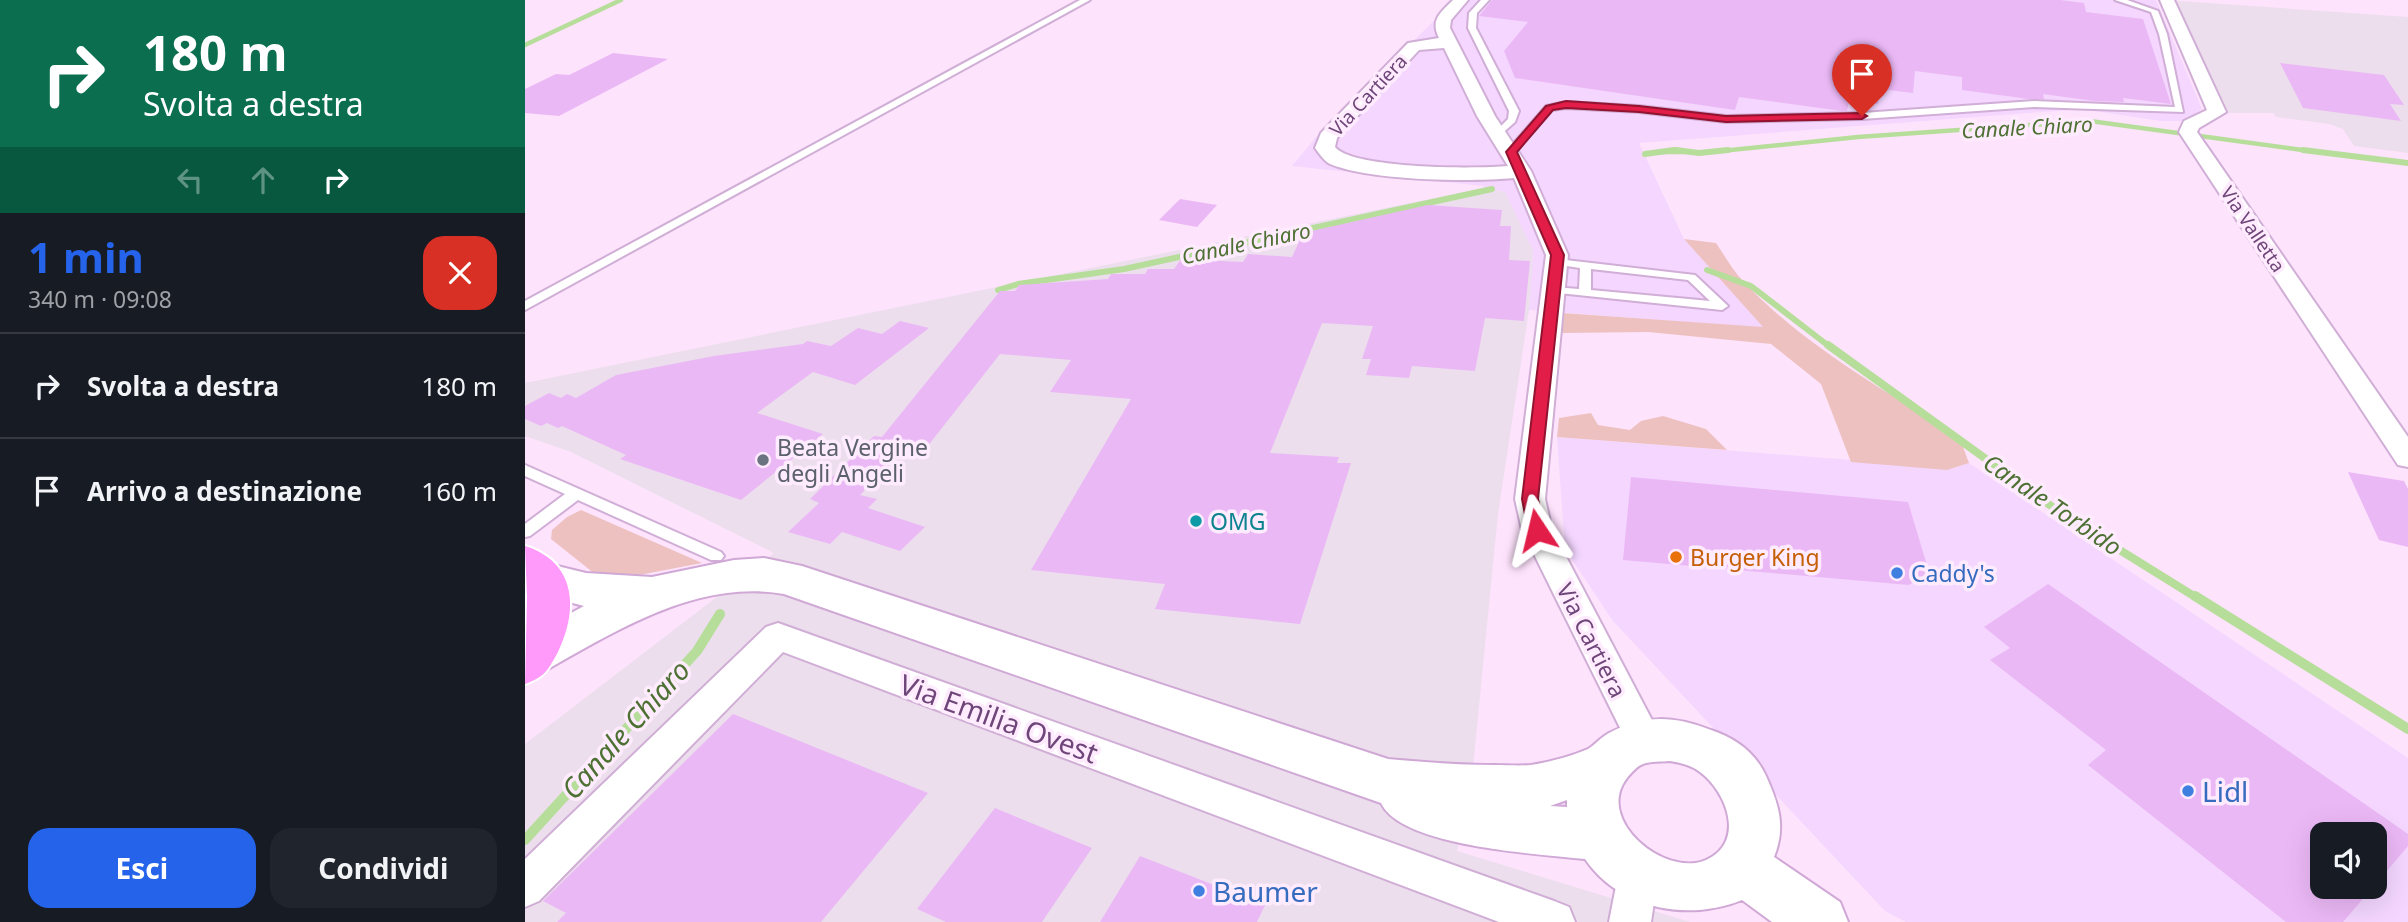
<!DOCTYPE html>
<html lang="it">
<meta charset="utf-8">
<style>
body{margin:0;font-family:"Noto Sans",sans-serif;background:#20242c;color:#f1f3f6;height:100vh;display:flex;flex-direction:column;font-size:26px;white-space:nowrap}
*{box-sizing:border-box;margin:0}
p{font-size:23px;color:#9ea1a6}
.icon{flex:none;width:38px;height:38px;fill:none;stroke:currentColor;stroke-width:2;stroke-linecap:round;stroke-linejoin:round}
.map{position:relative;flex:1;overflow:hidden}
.side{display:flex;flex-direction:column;background:#171b24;width:525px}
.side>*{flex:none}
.banner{background:#0b6e4f;color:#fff;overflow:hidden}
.tools{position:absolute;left:1785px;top:822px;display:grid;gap:14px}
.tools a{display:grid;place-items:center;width:77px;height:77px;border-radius:14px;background:#171b24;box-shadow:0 7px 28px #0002;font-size:35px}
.pin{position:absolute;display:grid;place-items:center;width:60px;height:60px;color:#fff;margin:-72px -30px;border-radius:50% 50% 50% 0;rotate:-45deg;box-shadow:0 0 7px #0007}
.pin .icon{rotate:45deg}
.me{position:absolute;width:77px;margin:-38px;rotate:350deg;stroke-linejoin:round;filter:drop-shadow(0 0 5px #0008)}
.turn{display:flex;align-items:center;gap:24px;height:147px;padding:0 28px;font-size:32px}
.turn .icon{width:91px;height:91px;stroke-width:2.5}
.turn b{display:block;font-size:49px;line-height:60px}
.lanes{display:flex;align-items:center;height:66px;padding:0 28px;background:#0003;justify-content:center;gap:35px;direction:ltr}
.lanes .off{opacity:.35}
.round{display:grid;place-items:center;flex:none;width:74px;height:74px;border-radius:21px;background:#20242c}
.head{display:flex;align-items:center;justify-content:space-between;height:119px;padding:0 28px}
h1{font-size:42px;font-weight:700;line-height:52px;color:#2563eb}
.cta{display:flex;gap:14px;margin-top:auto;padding:14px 28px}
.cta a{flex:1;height:80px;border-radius:21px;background:#2563eb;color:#fff;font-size:28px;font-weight:700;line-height:80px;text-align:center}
.cta a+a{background:#20242c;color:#f1f3f6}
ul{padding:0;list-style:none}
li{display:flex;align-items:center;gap:21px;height:105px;padding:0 28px;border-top:2px solid #363941}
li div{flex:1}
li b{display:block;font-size:26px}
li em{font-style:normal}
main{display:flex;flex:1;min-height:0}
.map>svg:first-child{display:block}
.commercial{fill:#f4d6ff;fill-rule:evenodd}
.industrial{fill:#ecdeed}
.green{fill:#edc1c0}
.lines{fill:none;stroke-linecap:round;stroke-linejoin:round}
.stream-far3{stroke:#b7dd9b;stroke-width:4.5}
.stream-far2{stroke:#b7dd9b;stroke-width:6}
.stream-far1{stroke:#b7dd9b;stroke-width:8}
.stream{stroke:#b7dd9b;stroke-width:10}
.building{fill:#ebb8f6}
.lane-casing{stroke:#d0aed6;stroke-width:4}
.street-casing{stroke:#d0aed6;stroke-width:4}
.secondary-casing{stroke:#d0a8d6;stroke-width:4}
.primary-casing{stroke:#fff;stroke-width:4}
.lane{fill:#fff;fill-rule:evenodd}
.street{fill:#fff;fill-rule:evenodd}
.secondary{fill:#fff;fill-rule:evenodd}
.primary{fill:#ff99fa;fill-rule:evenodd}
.route{fill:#e11d48;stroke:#92132f;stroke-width:2}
.worship-dot{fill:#6b7280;stroke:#ffebfe;stroke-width:2.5}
.culture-dot{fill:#0f9aa8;stroke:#ffebfe;stroke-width:2.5}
.food-dot{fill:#e8710a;stroke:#ffebfe;stroke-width:2.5}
.shop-dot{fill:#3f7fe0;stroke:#ffebfe;stroke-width:2.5}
.labels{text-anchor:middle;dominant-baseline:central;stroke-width:7;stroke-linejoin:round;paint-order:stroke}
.far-street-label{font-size:19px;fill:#6e4679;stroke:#ffebfe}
.far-water-label{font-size:21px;font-style:italic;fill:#4d7133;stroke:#ffebfe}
.worship-label{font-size:23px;fill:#5b616d;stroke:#ffebfe;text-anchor:start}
.culture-label{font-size:23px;fill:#0d838f;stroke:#ffebfe;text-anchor:start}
.food-label{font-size:23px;fill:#c56008;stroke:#ffebfe;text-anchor:start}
.shop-label{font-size:23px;fill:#366cbe;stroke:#ffebfe;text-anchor:start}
.street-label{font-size:23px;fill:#6e4679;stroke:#ffebfe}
.water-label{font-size:24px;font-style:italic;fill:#4d7133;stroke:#ffebfe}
.near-street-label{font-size:28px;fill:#6e4679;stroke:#ffebfe}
.near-water-label{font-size:28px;font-style:italic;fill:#4d7133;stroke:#ffebfe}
.near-shop-label{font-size:28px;fill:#366cbe;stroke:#ffebfe;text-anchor:start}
</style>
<main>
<section class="side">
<div class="banner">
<div class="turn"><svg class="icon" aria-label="right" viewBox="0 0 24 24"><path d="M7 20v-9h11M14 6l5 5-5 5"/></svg><div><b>180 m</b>Svolta a destra</div></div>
<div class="lanes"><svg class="icon off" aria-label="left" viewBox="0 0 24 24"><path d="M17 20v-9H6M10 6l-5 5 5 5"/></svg><svg class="icon off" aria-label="ahead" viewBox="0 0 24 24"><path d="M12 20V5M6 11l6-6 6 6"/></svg><svg class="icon" aria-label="right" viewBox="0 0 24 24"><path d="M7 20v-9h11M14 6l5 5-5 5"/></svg></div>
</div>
<div class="head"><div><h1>1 min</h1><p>340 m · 09:08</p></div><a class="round" style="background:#d93025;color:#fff"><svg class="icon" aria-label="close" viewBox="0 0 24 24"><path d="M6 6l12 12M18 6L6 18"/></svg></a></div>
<ul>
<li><svg class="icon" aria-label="right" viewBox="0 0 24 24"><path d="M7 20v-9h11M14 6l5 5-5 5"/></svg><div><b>Svolta a destra</b></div><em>180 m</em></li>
<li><svg class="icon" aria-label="arrive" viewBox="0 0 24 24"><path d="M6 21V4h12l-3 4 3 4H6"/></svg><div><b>Arrivo a destinazione</b></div><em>160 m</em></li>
</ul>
<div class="cta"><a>Esci</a><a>Condividi</a></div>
</section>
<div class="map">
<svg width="1883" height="922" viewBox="0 0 1883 922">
<rect width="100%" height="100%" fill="#fee3fd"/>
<path class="commercial" d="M930 0H1631L1677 109 1660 121H1636L1556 109 1114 143 1159 239 1239 328 1004 310 1008 251 980 192 959 188V186L767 166 792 136Z
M1032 437 1429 468 1444 463 1883 758V922H1381L1360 911 1088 621 1040 549ZM1797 835H1850V887H1797Z"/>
<path class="industrial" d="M1640 0 1883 17V153L1829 146 1818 129 1804 124 1751 117 1749 113H1702Z
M959 188 980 192 1008 251 1004 310 973 514 948 767 932 851 1165 922H0V744L249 553 46 452 0 436V383Z"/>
<path class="green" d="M1159 239 1191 243C1200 256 1208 271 1219 282 1279 346 1362 391 1435 439L1444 463 1422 470 1326 462 1296 384 1246 344 1123 332 1037 333V313L1238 327Z
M1066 413 1073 425 1105 430 1116 421 1138 416 1181 429 1202 450 1032 437 1034 418Z
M56 510 177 563 109 576 70 574 26 539 27 530 42 517Z"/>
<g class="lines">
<path class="stream-far3" d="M0 45 96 0
M1136 152H1165
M1186 152 1333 137 1565 121 1792 152"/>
<path class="stream-far2" d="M1151 150 1174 153 1203 150
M1778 150 1883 163
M1120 154 1149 150
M1182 270 1226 286 1305 347
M473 290 493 284 599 269 967 189"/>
<path class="stream-far1" d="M1303 345 1540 516 1672 598"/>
<path class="stream" d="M1670 596 1883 729
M0 840 172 651 195 614"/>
</g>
<path class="building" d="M967 0H1535L1559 3 1561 12 1618 19 1646 104 1598 98 1599 102 1569 101 1518 94 1519 99H1504L1437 90V77L1390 71 1388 93 1355 89 1353 104 1324 101 1322 111H1317L1214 97 1210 110 990 78 979 51 1003 22 954 16Z
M88 53 143 59 34 116 0 113V89L31 74 44 75Z
M1755 63 1859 75 1879 105 1865 104 1876 121 1778 108Z
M655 199 692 205 672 227 634 220Z
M903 205 977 210 975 226H986L984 260 1005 261 999 321 960 318 950 371 887 366 884 378 841 375 846 359H837L848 326 797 323 745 453 814 457 812 463H826L775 624 630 609 640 584 506 570 606 399 525 392 546 360 475 354 402 447 386 443 335 495 352 499 343 508 400 527 375 551 317 532 305 544 263 532 294 503 285 499 349 436 357 437 475 291H490L494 285 583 279 586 274H620L623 269H649L656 259 718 262 723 254 767 257 778 233Z
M375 321 404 328 330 385 288 372 232 413 298 434 216 500 95 459 101 455 37 426 33 428 22 423 16 426 0 419V406L24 393 36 398 42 394 51 398 91 375 189 356 278 344 282 341 306 346 333 328 357 334Z
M1823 472 1879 481 1883 489V547L1854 540Z
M1106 477 1383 502 1404 572 1384 585 1098 560Z
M1523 584 1883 834V846L1850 885V835H1797V887H1848L1818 922H1761L1563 765 1581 750 1465 660 1485 648 1459 627Z
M208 714 403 793 296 922H32L41 913 18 901Z
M470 808 567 848 517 922H421L392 909Z
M615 856 740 905 732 922H575Z"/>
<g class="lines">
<defs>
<path id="lane" d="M555 0H565L0 310V301Z
M956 0H964L952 13 951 28 994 111 990 122 973 137 968 134 983 119 984 111 943 28 944 13Z
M1590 0H1602L1633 11 1642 34 1658 112 1509 107 1337 119 1201 122 1114 112 1041 108 1027 110 989 154 981 152 1021 106 1041 102 1114 106 1201 116 1337 113 1509 101 1650 107 1634 34 1626 12Z
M1032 259 1170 275 1203 306 1197 310 1024 292V288L1028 287 1054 289 1055 268 1028 264V260ZM1066 269 1163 280 1185 301 1066 290Z
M0 465 196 552 199 556 196 560H186L53 500 5 536 0 537V524L40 494 0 476Z"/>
<path id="street" d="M928 0H943L926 20 925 28 970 116 1006 171 1043 255 1020 499 1027 530 1138 741 1133 752 1120 757 1107 752 997 530 990 499 1021 255 989 178C944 182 846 181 805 164 799 161 794 153 790 148L796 133 883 43 914 38C905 20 915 13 928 0ZM919 48 952 116 983 166C952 169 828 169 810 147L812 138 894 50Z
M1635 0H1649L1701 112 1674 128 1672 132 1883 437V467L1873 465 1654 132 1659 121 1682 110Z
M253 623 1029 901 1044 907 1050 922H974L258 652 14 901 0 907V859L241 627Z
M1113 857 1127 862 1133 876 1126 922H1084L1093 876 1099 862Z"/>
<path id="secondary" d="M239 558 277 566 863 759C899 762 933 765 969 765 981 765 995 766 1006 765 1024 762 1047 756 1063 749 1070 745 1076 737 1084 733 1120 714 1149 716 1186 730 1210 738 1230 752 1241 776 1254 805 1261 827 1249 857L1315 902 1323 922H1247L1217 900C1163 922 1094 909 1060 859 1015 854 876 847 856 803L259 594C174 579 94 629 23 669L7 675 0 673V638L59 606 5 592 0 577 5 568 20 563 61 573 127 577 209 560ZM1145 761C1156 763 1166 765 1175 772 1202 792 1221 842 1181 860 1140 878 1069 820 1102 778 1106 773 1112 766 1118 764 1126 761 1137 762 1145 761ZM1042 800V807L1025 806Z"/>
<path id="primary" d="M0 546C51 562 54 609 33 652 23 670 20 677 0 684L2 597Z"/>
</defs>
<use href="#lane" class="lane-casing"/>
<use href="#street" class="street-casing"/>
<use href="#secondary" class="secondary-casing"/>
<use href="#primary" class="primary-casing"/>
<use href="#lane" class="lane"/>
<use href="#street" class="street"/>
<use href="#secondary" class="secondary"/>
<use href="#primary" class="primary"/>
</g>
<path class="route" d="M1041 101 1114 106 1201 116 1337 113 1342 116 1337 119 1201 122 1114 112 1041 108 1028 110 992 152 1039 255 1013 499 1020 530 1012 536 1003 530 997 499 1026 255 981 152 1021 106Z"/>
<circle class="worship-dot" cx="238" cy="460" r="7"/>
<circle class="culture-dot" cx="671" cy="521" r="7"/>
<circle class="food-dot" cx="1151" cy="557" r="7"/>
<g class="shop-dot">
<circle cx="1372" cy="573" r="7"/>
<circle cx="1663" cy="791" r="7"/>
<circle cx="674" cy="891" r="7"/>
</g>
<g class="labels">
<g class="far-street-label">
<text transform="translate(843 95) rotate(-47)">Via Cartiera</text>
<text transform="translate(1728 229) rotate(56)">Via Valletta</text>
</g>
<g class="far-water-label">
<text transform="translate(1502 127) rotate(-3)">Canale Chiaro</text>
<text transform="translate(721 243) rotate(-12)">Canale Chiaro</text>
</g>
<g class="worship-label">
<text x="252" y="447">Beata Vergine<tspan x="252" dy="26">degli Angeli</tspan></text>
</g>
<g class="culture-label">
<text x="685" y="521">OMG</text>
</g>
<g class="food-label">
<text x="1165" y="557">Burger King</text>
</g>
<g class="shop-label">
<text x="1386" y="573">Caddy's</text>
</g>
<g class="street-label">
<text transform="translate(1067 640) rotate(63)">Via Cartiera</text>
</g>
<g class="water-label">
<text transform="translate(1528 504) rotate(34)">Canale Torbido</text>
</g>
<g class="near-street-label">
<text transform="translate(474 718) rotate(20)">Via Emilia Ovest</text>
</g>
<g class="near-water-label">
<text transform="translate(100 729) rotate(-48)">Canale Chiaro</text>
</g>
<g class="near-shop-label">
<text x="1677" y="791">Lidl</text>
<text x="688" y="891">Baumer</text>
</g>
</g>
</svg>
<div class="tools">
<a><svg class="icon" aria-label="sound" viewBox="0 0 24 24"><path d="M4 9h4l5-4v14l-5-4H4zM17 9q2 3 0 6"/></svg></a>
</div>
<div class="pin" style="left:1337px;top:116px;background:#d93025"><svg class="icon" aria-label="arrive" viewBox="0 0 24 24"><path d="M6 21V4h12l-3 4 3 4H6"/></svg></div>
<svg class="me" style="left:1012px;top:530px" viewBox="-20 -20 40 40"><path d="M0-17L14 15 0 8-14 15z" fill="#e11d48" stroke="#fff" stroke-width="4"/></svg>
</div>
</main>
